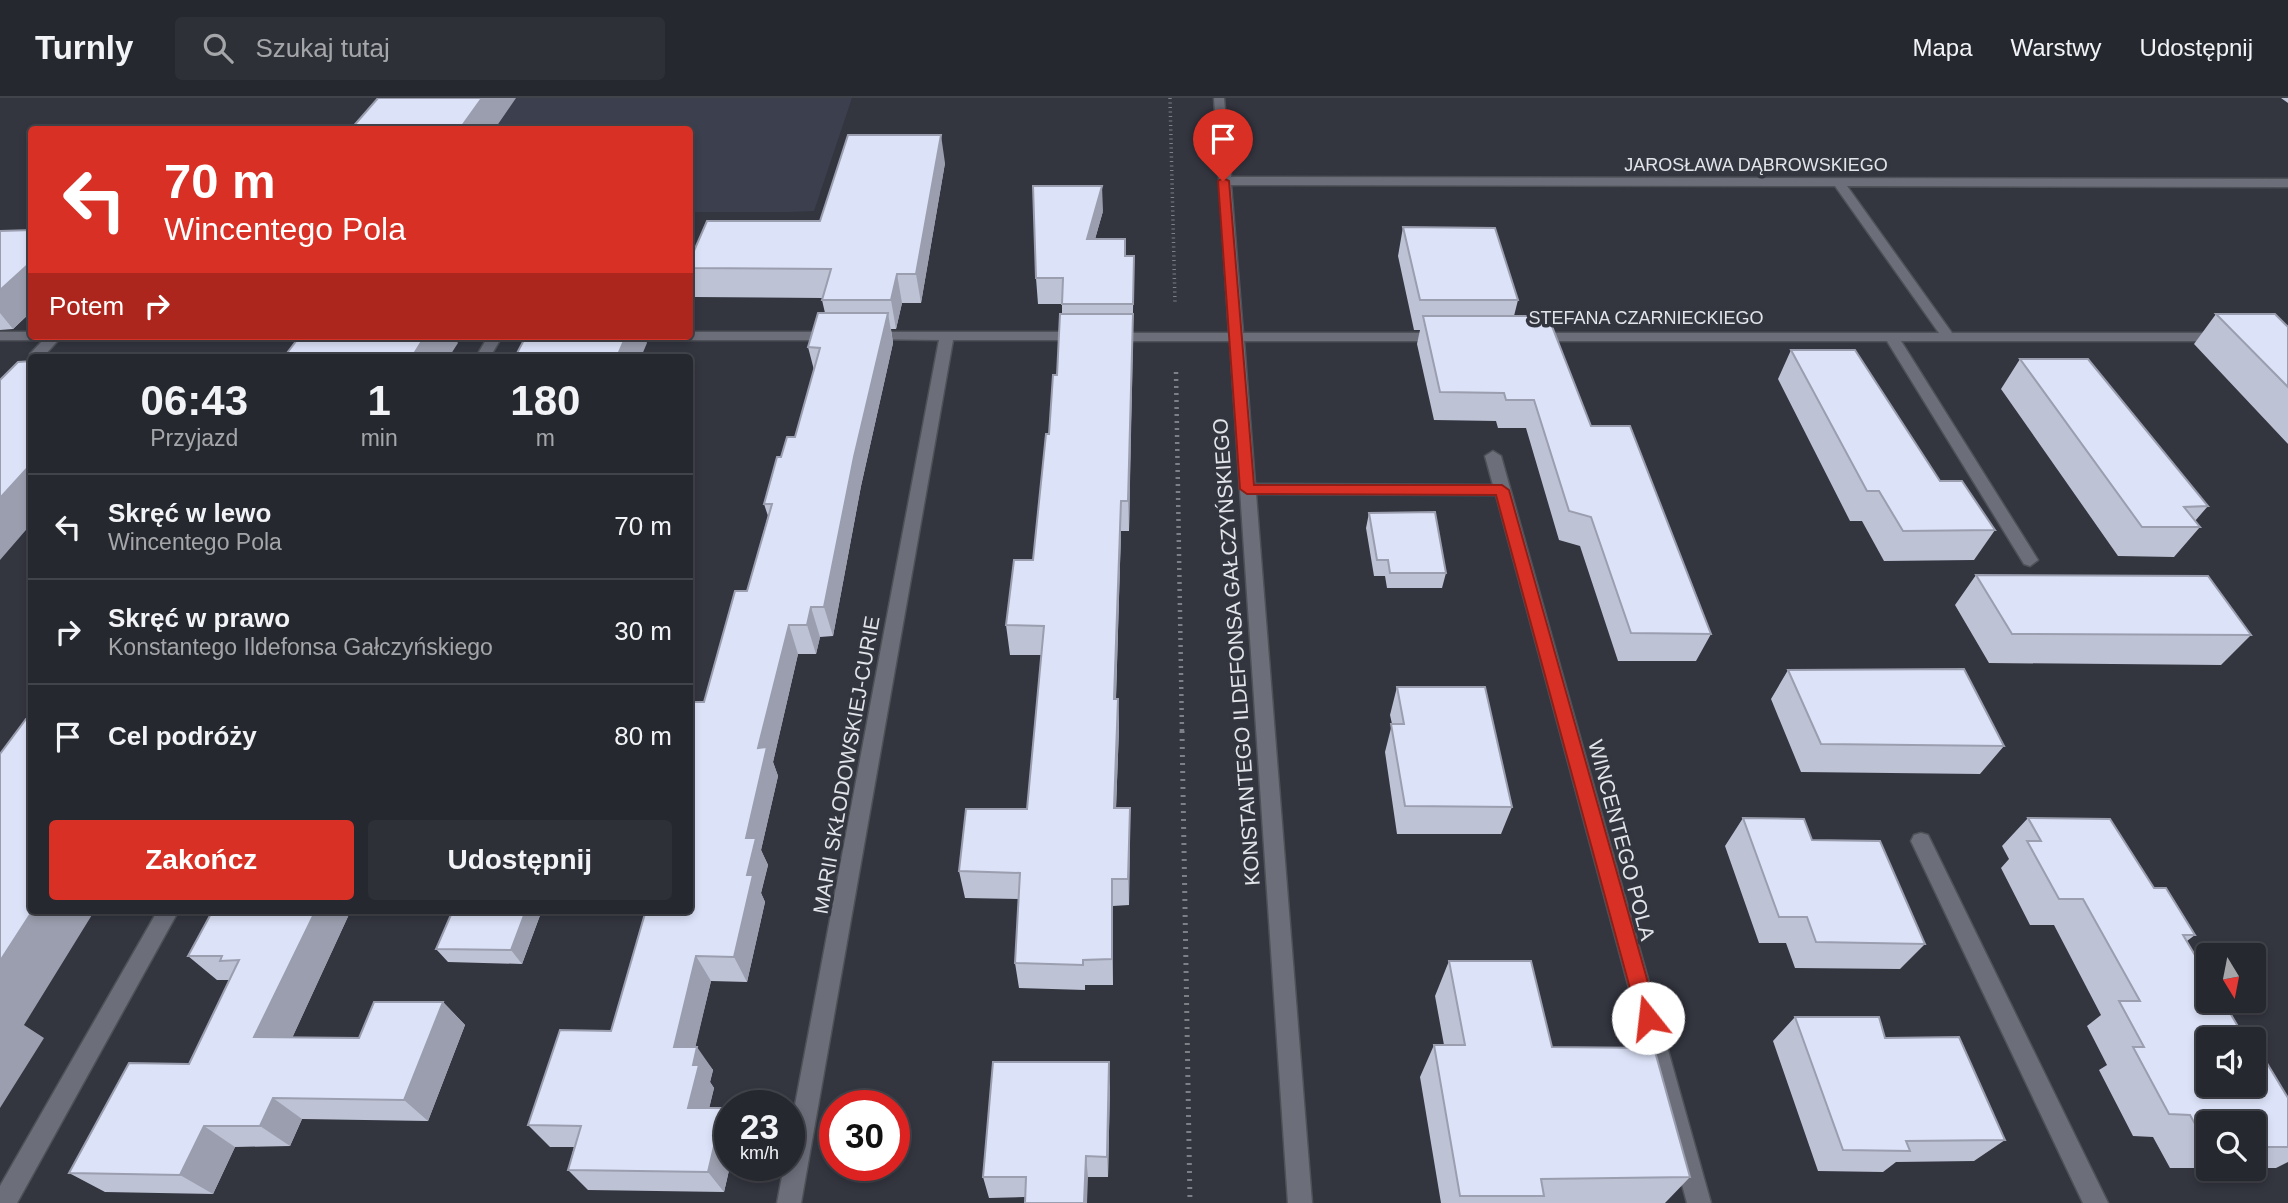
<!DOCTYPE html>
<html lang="pl">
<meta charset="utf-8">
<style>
body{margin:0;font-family:Helvetica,sans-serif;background:#2e3037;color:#f1f3f6;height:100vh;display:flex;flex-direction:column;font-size:26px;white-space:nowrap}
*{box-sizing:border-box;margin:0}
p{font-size:23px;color:#a4a6aa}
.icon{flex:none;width:38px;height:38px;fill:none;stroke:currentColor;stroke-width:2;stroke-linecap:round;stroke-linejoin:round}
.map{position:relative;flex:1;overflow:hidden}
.side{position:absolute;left:28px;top:256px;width:665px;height:560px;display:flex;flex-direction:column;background:#26282f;border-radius:7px;box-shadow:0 4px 10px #0003,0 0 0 2px #42444b}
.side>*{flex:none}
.guide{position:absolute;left:28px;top:28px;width:665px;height:214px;border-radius:7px;box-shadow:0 4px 10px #0003,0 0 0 2px #42444b;background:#d93025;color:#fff;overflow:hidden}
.needle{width:46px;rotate:170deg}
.buttons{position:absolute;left:2196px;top:845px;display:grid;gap:14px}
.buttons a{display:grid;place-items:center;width:70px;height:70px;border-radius:7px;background:#26282f;box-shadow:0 4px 10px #0003,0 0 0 2px #42444b;font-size:35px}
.speed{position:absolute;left:714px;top:992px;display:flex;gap:14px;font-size:35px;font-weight:700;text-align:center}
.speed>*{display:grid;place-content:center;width:91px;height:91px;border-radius:50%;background:#26282f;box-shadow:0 4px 10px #0003,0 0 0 2px #42444b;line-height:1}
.speed small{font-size:18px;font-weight:400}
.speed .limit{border:10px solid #d22;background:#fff;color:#111}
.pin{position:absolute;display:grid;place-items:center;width:60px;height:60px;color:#fff;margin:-72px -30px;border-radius:50% 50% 50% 0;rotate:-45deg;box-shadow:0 0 7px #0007}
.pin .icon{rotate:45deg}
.me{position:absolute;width:77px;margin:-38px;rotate:344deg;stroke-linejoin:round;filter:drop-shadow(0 0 5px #0008)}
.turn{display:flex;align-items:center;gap:24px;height:147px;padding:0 21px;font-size:32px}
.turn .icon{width:91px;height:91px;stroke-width:2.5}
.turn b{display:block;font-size:49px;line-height:60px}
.then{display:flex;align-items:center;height:66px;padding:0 21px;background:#0003;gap:14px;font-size:26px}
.eta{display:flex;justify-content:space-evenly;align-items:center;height:119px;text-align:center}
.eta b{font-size:42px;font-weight:800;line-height:49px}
.primary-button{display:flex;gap:14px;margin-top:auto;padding:14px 21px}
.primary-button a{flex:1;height:80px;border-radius:7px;background:#d93025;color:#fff;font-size:28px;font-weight:800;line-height:80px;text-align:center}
.primary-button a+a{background:#2e3037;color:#f1f3f6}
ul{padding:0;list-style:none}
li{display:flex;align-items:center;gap:21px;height:105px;padding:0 21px;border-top:2px solid #42444b}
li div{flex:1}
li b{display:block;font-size:26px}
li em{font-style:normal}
header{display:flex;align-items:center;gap:42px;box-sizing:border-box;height:98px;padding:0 35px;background:#26282f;border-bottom:2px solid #42444b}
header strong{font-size:33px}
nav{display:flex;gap:38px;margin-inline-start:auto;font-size:24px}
.search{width:490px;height:63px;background:#2e3037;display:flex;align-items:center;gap:18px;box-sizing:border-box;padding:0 24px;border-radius:7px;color:#a4a6aa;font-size:26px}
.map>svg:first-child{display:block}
.built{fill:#3b3f4e}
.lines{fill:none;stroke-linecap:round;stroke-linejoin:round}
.minor-casing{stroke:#4f5158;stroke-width:3}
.path-far2{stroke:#7e8088;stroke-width:3.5;stroke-dasharray:1 3.5;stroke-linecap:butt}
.path-far1{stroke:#7e8088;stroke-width:4.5;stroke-dasharray:2 5;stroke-linecap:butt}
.path{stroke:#7e8088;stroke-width:5;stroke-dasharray:2 6;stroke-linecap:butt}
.minor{fill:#6c6f7a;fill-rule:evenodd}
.wall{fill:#bdc2d5}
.shaded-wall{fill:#9a9eae}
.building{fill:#dce2f8;stroke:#9a9eae;stroke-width:2}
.route{fill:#d93025;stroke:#8d1f18;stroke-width:2}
.labels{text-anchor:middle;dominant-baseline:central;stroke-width:7;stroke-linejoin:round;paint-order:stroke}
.far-street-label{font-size:18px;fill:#e2e4ea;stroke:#33353f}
.street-label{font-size:21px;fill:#e2e4ea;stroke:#33353f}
</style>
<header>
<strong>Turnly</strong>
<div class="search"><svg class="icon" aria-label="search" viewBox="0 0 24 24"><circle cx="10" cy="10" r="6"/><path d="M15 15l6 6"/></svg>Szukaj tutaj</div>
<nav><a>Mapa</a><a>Warstwy</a><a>Udostępnij</a></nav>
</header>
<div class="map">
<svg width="2288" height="1105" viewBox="0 0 2288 1105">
<rect width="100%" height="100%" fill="#33353f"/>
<path class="built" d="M395 0H852L814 113 790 114H690V32H369Z"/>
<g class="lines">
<defs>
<path id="minor" d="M1214 0H1224L1231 79 2288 81V89L1847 88 1952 235H2222L2229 239 2222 243H1901L2038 462 2030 468 2024 466 1887 243H1536L1529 239 1536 235H1939L1835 88 1231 87 1243 235H1441L1448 239 1441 243H1244L1255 386 1493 387 1485 358 1493 353 1501 358 1711 1105H1687L1496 397 1256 396 1312 1105H1288L1230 243H1112L1105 239 1112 235H1229Z
M0 234H32V238H39L32 242H0Z
M690 234H836L843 238 836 242H622L615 238H690Z
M871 234H1081L1088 238 1081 242H953L801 1105H777L784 1068H789V1039L939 242 866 241V235Z
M47 238H62L43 259H32L30 262V256Z
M426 238H556L549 242H500L490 259H476L486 242H433Z
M1921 735 1928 737 2108 1105H2083L1911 743 1914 737Z
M158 812H179L17 1105H0V1088Z"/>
</defs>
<use href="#minor" class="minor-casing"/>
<path class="path-far2" d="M1170 0 1175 205"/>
<path class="path-far1" d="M1176 274 1182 635"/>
<path class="path" d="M1182 633 1190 1105"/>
<use href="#minor" class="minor"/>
</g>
<path class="wall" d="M2281 0H2288V5Z
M945 65 921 205H902L896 231H891L893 245 861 388 833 538 820 539 816 556H798L773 664 778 678 761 752 768 767 761 795 765 804 747 884 711 883 695 949 713 972 710 984 714 990 709 1010H723L730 1021V1068L724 1094 588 1092 568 1072 574 1049H550L528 1027 611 933 690 812 704 604 747 493 768 418 764 406 781 359 795 339 814 272 808 249 825 215 822 202 823 200 695 199 690 180V162L820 123Z
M1103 113 1095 141 1125 158H1134L1129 433H1121L1116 601H1118L1119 630 1116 710H1130L1129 807 1113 808V887H1085V892L1019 890 1015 865 1019 801 965 800 959 773 1027 711 1042 557H1010L1006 527 1033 462 1057 277 1062 216V206H1038L1036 180Z
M1403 129 1518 202 1514 218 1591 328 1711 536 1696 563H1618L1580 448 1559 442 1526 330H1498L1496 323 1434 322 1417 246 1420 232H1414L1398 158Z
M32 132V213L13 231 0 232V133Z
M2216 216 2288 229V346L2194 246Z
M1791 252 1995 432 1974 462 1884 463 1862 423H1850L1778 281Z
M2020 261 2208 408 2195 423 2200 429 2174 459 2118 458 2001 291Z
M1369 415 1446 475 1442 490H1387L1385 478H1374L1366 430Z
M1976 477 2251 537 2221 567 1989 565 1955 507Z
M1788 572 2004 648 1980 676 1801 674 1771 601Z
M1397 589 1512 709 1501 736H1397L1385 654 1392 626 1390 617Z
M1743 720 1925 846 1900 871 1795 870 1786 845H1759L1725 748Z
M2028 720 2154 790 2195 837 2187 843 2208 942 2288 1000V1064L2276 1070H2254V1026H2208V1070H2170L2153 1039 2133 1038 2099 972 2107 967 2087 928 2101 917 2054 827H2030L2001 770 2009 761 2002 748Z
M351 812 292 940H359L443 904 465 927 428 1023 302 1021 290 1048 235 1049 213 1096 105 1094 69 1075 189 966 230 882H217L188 858Z
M453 812H542L522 866 448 864 436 851Z
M1449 863 1552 949 1690 1079 1665 1105H1441L1420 979 1434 947H1444L1435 898Z
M1795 919 1885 940 2005 1042 1974 1063 1896 1064 1883 1074 1818 1073 1773 943Z
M1110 988 1108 1079H1088L1025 1099 989 1100 983 1079Z"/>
<path class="shaded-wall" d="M482 0H516L494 32H459Z
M941 37 945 65 921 205 916 176Z
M1102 88 1103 113 1088 166 1087 141Z
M32 163V213L13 231 0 215V192Z
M897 176 902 205 896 231 891 202Z
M888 215 893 245 861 388 833 538 824 509 854 359Z
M1133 216V245L1129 433 1128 403Z
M425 238H454L458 245 449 259H412Z
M626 238H645L647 245 641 259H617Z
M32 365V425L0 462V400Z
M1121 403V433L1115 630 1114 601Z
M811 509 820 539 816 556 807 527Z
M789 527 798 556 773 664 778 678 761 752 768 767 761 795 765 804 747 884 734 859 746 740 758 650Z
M1118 601 1119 630 1115 738 1114 710Z
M1130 710V738L1129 807 1128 781Z
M1112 781 1113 808V887L1112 861Z
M33 812H95L24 927 44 940 0 1010V863Z
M316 812H351L282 962 254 939Z
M526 812H542L522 866 511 852Z
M696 858 711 883 690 972 674 949Z
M443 904 465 927 428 1023 404 1002Z
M697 949 713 972 710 984 714 990 704 1032 688 1010 693 967Z
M1109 964 1110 988 1108 1079 1107 1059Z
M273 1000 302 1021 290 1048 260 1028Z
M723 1010 730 1021V1068L724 1094 708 1074Z
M204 1028 235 1049 213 1096 180 1077Z
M1086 1058 1088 1079 1087 1105H1084Z"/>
<path class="building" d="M378 0H482L459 32H350Z
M848 37H941L916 176H897L891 202H822L831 171 690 170V162L707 123H820Z
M1033 88H1102L1087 141H1125V158H1134L1133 206H1062L1063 180H1036Z
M1403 129 1495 130 1518 202H1420Z
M32 132V163L0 192V133Z
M818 215H888L854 359 824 509H811L807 527H789L758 650 767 649 746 740H756L747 777H753L734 859 696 858 674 949H697L693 967H699L688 1010H723L708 1074 568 1072 581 1028 528 1027 560 932 611 933 646 812H690V604H704L735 493H747L772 406H764L777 359H781L787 339H795L820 250 808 249Z
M1060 216H1133L1128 403H1121L1114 601H1118L1114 710H1130L1128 781H1112V861L1083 862V867L1015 865 1020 775 959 773 966 711H1027L1044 528 1006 527 1014 462H1033L1046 336H1049L1053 277H1057Z
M2216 216H2275L2288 229V289Z
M1423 218H1548L1591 328H1630L1711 536 1631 535 1591 419 1569 413 1534 302H1506L1504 295 1440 294Z
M300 238H425L412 259H284Z
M526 238H626L617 259H515Z
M1791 252H1855L1940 383H1962L1995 432 1903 433 1879 393H1867Z
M2020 261H2088L2208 408 2184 409 2200 429H2142Z
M32 263V365L0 400V282L18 264Z
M1435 414 1446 475H1390L1388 462H1377L1369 415Z
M1976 477 2208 478 2251 537 2012 536Z
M1964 571 2004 648 1821 646 1788 572Z
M1397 589H1485L1512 709 1405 708 1391 626H1404Z
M26 621H32V812H33L0 863V656Z
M1743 720 1804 721 1812 742 1880 743 1925 846 1816 844 1807 819H1779Z
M2028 720 2110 721 2154 790H2166L2195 837H2183L2208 879V903H2223L2246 942H2208V987H2254V947H2256L2288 1000V1049H2254V1026H2208V1049L2190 1017 2169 1016 2133 949H2144L2119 903H2140L2083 801H2059L2027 743H2041Z
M213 812H316L254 939 359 940 374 904H443L404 1002 273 1000 260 1028H204L180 1077 69 1075 129 965 189 966 239 862 220 863 222 858H188Z
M453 812H526L511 852 436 851Z
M1449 863H1531L1552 949 1654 950 1690 1079 1541 1081 1544 1098H1460L1434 947H1465Z
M1795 919H1879L1885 940 1959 939 2005 1042 1906 1043 1910 1053 1843 1052Z
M993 964H1109L1107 1059 1086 1058 1084 1105H1025L1026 1079H983Z"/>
<path class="route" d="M1223 80 1229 83 1254 387H1502L1509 392 1658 920 1655 927 1648 930 1641 927 1638 920 1496 397 1247 396 1240 391 1218 83Z"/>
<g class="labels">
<g class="far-street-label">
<text x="1756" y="67">JAROSŁAWA DĄBROWSKIEGO</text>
<text x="1646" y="220">STEFANA CZARNIECKIEGO</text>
</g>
<g class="street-label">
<text transform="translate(1236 554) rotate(-94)">KONSTANTEGO ILDEFONSA GAŁCZYŃSKIEGO</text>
<text transform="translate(846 667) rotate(-80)">MARII SKŁODOWSKIEJ-CURIE</text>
<text transform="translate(1622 742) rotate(75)">WINCENTEGO POLA</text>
</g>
</g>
</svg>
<div class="buttons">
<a><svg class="needle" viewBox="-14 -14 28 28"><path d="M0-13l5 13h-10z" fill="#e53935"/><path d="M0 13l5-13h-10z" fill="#a4a6aa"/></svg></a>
<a><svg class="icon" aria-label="sound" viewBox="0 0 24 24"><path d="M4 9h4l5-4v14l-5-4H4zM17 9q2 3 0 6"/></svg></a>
<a><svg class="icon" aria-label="search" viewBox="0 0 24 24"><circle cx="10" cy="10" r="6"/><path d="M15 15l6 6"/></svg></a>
</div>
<div class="speed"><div>23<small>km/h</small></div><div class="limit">30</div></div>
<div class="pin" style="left:1223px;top:83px;background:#d93025"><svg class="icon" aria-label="arrive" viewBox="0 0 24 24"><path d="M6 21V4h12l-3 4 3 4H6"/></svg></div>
<svg class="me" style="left:1648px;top:920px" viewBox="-20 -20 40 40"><circle r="19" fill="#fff"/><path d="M0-13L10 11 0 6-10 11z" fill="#d93025"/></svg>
<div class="guide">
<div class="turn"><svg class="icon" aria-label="left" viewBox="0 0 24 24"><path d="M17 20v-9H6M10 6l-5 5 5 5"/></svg><div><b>70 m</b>Wincentego Pola</div></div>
<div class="then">Potem<svg class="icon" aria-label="right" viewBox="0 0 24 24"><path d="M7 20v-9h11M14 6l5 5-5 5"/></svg></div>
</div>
<section class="side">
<div class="eta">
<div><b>06:43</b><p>Przyjazd</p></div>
<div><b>1</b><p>min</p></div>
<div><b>180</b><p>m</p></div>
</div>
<ul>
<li><svg class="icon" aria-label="left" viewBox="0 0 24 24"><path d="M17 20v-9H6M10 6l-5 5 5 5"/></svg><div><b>Skręć w lewo</b><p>Wincentego Pola</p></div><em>70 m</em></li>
<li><svg class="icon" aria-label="right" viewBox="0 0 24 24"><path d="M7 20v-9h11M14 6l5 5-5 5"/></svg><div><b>Skręć w prawo</b><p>Konstantego Ildefonsa Gałczyńskiego</p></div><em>30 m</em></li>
<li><svg class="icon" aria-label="arrive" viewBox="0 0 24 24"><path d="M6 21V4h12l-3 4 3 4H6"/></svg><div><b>Cel podróży</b></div><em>80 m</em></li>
</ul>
<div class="primary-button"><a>Zakończ</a><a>Udostępnij</a></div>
</section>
</div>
